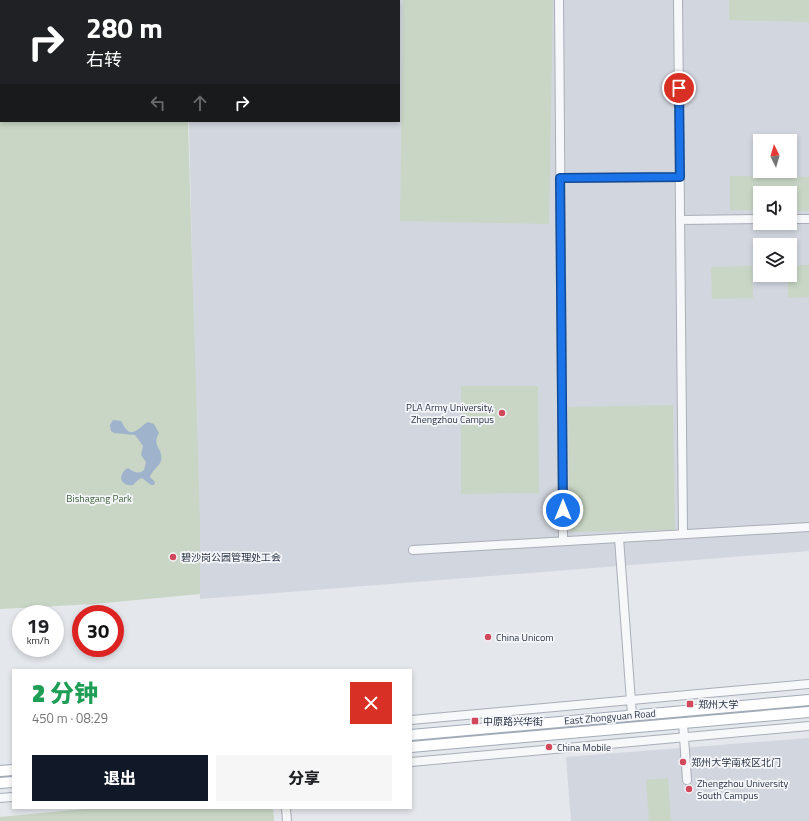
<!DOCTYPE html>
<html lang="zh">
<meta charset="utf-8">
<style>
body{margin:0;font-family:"Titillium Web","Noto Sans SC",sans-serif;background:#f6f6f6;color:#202124;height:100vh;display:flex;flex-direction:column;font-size:15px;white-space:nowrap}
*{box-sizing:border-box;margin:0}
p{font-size:13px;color:#757577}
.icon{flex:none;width:22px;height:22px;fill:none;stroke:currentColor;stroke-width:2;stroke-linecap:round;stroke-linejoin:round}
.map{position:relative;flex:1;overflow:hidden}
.sheet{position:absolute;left:12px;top:669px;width:400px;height:140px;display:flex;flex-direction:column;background:#fff;border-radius:0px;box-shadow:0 2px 6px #0003}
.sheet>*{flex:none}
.guide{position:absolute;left:0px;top:0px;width:400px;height:122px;box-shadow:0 2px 6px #0003;background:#202124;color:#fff;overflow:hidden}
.needle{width:26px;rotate:355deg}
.buttons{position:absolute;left:753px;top:134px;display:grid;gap:8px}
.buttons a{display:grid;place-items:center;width:44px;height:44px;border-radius:0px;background:#fff;box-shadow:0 2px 6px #0003;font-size:20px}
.speed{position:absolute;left:12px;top:605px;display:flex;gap:8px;font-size:20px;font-weight:700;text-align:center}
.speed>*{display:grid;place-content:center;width:52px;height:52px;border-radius:50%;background:#fff;box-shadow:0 2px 6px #0003;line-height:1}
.speed small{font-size:10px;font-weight:400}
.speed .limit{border:6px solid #d22;background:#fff;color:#111}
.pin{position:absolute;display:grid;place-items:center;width:34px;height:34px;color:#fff;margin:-17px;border:2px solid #fff;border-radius:50%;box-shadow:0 1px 4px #0007}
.me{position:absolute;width:44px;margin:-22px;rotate:0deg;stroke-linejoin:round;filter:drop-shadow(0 0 3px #0008)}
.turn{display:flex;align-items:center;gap:14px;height:84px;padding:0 20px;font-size:18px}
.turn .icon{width:52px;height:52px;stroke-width:2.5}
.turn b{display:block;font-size:28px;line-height:34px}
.lanes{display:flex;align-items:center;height:38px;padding:0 20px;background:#0003;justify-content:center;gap:20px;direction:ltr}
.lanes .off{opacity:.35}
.round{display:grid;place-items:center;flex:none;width:42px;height:42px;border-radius:0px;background:#f6f6f6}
.summary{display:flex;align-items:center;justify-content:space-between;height:68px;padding:0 20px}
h1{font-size:24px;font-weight:800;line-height:30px;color:#1e9e55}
.action{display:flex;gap:8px;margin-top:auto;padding:8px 20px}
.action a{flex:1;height:46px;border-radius:0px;background:#111827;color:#fff;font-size:16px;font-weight:800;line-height:46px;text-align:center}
.action a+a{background:#f6f6f6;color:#202124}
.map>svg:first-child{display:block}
.built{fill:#d2d6de;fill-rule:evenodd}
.green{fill:#c9d6c5}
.water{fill:#9fb4cc}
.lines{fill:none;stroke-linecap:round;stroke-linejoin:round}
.minor-casing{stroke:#a9aeb7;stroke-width:10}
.major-casing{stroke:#a3abb8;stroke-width:12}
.minor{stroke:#f7f8fa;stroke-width:8}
.major{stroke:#fff;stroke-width:10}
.route-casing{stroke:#114b97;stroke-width:10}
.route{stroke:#1a73e8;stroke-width:7}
.poi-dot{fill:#d1495b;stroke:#f4f6f9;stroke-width:1.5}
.labels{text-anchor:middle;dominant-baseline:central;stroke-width:3.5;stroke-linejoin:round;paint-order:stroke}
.poi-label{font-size:10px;fill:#2b3445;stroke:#f4f6f9;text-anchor:start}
.park-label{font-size:10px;fill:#3f6138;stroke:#f4f6f9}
.street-label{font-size:10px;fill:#2b3445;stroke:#f4f6f9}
</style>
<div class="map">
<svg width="809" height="821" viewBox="0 0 809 821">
<rect width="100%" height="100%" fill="#e4e7ec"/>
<path class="built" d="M191 0H809V551L200 599 189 121H399V1ZM760 141H790V171H760ZM760 193H790V223H760ZM760 245H790V275H760Z
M809 738V821H571L566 757Z"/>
<path class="green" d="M0 0H185L1 1V121H188L200 523V594L94 604 0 609Z
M403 0H553L549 224 400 221Z
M729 0H809V22L729 20Z
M730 176 809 177V211H790V193H760V210H730Z
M790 265H809V297L788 298V275H790Z
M752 266 753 298 712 299 711 267Z
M461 386H538L539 493 461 494Z
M673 405 675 530 570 532 568 407Z
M668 778 671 821H649L646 780Z
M94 808H273L274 821H0V817Z"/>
<path class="water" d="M113 420 121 421C123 424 124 427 126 429 134 438 141 425 148 422L154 424 159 433C151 446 164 449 161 461 159 467 152 470 150 477L155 482 154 485H151L142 478 138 480 133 485C120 487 117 474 128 468 134 472 138 475 144 470L146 462 141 455 143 446 135 435 114 433 111 431 110 425Z"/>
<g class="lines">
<defs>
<path id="minor" d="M559 0 563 541
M678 0 683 534
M560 178 680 177
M790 219H809
M680 220 760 219
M619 538 632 715
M413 550 809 527
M411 720 809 684
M683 723 687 780
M411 762 809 726
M0 798 13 797
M286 808 287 821"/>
<path id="major" d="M411 735 809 700
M411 747 809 712
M0 771 13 770
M0 783 13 782"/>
</defs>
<use href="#minor" class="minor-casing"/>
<use href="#major" class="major-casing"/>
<use href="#minor" class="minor"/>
<use href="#major" class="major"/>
</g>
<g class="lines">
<defs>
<path id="route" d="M563 510 560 178 680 177 679 88"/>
</defs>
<use href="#route" class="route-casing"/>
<use href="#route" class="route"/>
</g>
<g class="poi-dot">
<circle cx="502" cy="413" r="4"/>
<circle cx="173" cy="557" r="4"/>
<circle cx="488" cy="637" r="4"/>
<rect x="686" y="700" width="8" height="8" rx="2"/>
<rect x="471" y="717" width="8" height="8" rx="2"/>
<circle cx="549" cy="747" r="4"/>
<circle cx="683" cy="762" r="4"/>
<circle cx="689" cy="789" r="4"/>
</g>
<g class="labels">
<g class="poi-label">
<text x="494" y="407" text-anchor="end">PLA Army University,<tspan x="494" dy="12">Zhengzhou Campus</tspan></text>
<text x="181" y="557">碧沙岗公园管理处工会</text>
<text x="496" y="637">China Unicom</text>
<text x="698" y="704">郑州大学</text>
<text x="483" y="721">中原路兴华街</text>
<text x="557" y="747">China Mobile</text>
<text x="691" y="762">郑州大学南校区北门</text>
<text x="697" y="783">Zhengzhou University<tspan x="697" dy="12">South Campus</tspan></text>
</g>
<g class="park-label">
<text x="99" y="498">Bishagang Park</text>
</g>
<g class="street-label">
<text transform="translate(610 717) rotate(-5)">East Zhongyuan Road</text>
</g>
</g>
</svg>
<div class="buttons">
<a><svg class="needle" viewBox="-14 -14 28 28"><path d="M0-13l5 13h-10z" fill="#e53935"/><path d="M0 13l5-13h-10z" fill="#757577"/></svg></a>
<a><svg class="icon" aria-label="sound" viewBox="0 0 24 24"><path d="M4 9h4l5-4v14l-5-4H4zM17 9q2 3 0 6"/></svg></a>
<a><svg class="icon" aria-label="layers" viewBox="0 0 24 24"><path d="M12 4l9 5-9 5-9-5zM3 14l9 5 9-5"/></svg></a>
</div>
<div class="speed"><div>19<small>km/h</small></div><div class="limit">30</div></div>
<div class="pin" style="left:679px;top:88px;background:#d93025"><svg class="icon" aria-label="arrive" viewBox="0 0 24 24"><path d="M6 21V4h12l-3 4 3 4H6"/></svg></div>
<svg class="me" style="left:563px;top:510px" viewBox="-20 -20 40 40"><circle r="17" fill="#1a73e8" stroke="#fff" stroke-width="3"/><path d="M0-11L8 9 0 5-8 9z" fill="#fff"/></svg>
<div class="guide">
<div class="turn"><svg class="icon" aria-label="right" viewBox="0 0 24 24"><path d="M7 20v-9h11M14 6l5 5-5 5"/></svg><div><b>280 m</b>右转</div></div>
<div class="lanes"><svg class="icon off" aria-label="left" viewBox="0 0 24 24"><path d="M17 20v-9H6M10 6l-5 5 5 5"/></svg><svg class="icon off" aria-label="ahead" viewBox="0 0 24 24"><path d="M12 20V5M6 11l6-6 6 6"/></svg><svg class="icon" aria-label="right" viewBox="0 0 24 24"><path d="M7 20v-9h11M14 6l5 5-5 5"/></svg></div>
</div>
<section class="sheet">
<div class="summary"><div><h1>2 分钟</h1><p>450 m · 08:29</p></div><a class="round" style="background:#d93025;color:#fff"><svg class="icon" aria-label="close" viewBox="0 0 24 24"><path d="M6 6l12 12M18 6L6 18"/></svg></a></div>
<div class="action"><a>退出</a><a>分享</a></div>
</section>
</div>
